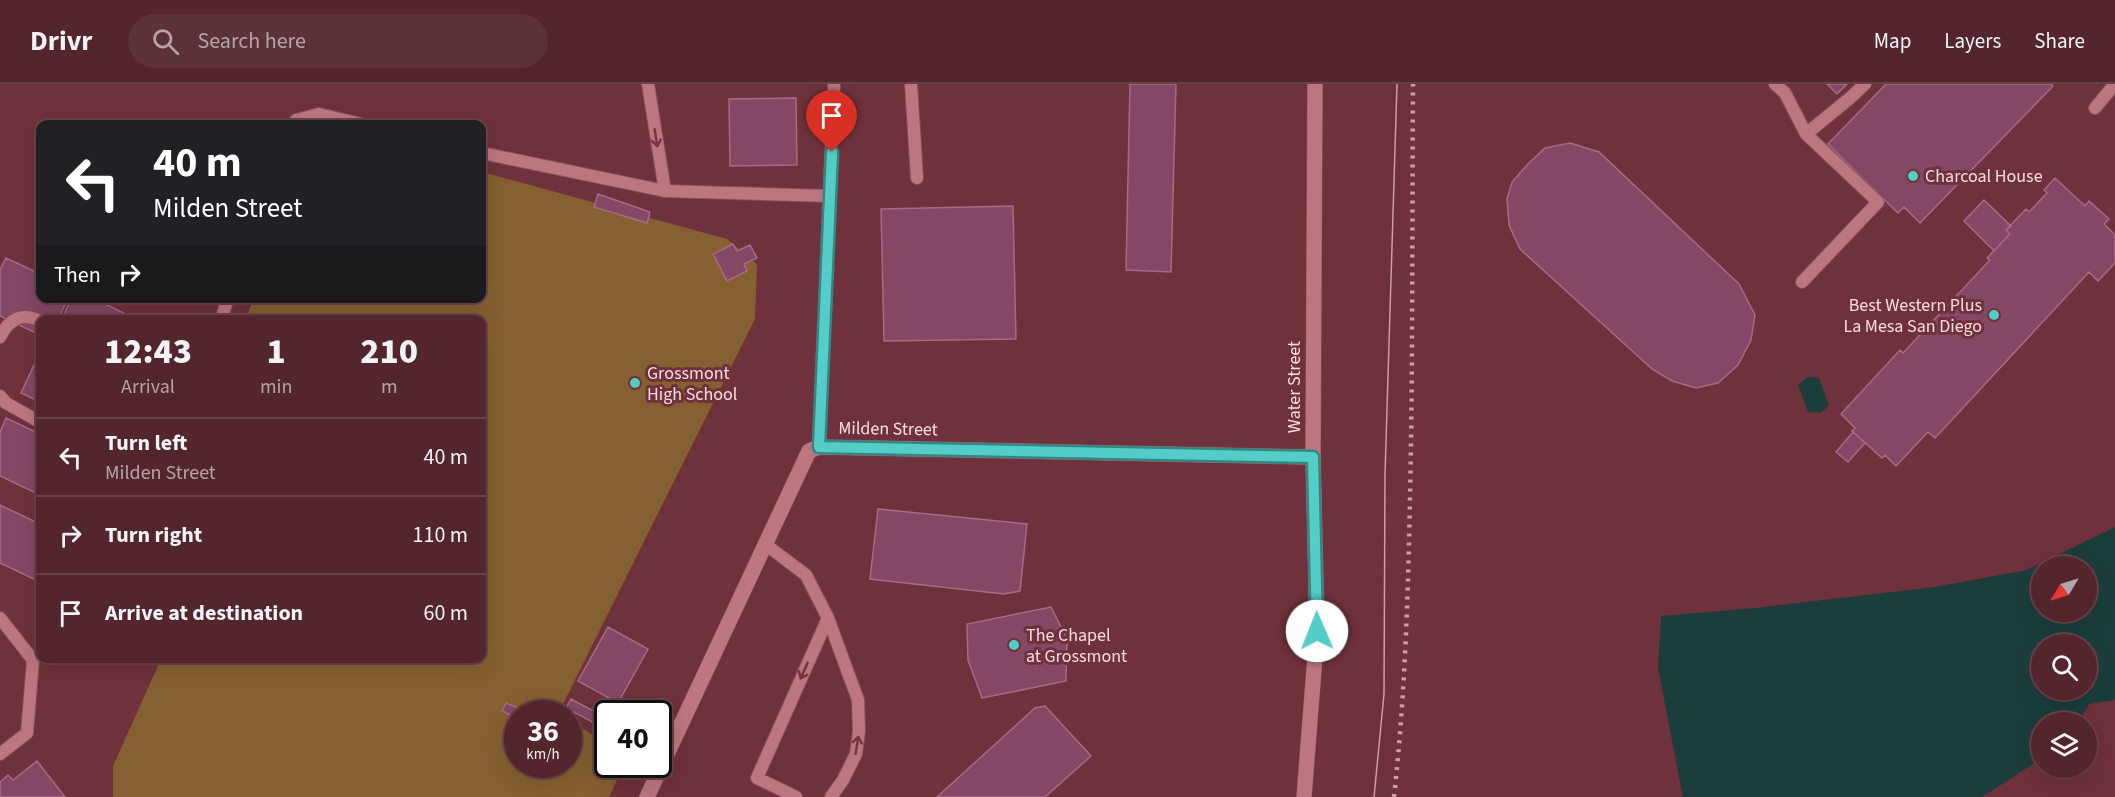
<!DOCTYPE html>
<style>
body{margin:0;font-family:"Source Sans 3",sans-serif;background:#5c3138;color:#f1f3f6;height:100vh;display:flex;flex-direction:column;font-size:22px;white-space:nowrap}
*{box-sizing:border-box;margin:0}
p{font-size:20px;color:#b5a5a9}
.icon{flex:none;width:33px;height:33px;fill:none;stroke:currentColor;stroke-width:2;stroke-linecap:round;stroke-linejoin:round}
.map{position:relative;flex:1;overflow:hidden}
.drawer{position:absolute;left:36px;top:231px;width:450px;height:348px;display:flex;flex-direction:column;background:#53252c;border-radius:12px;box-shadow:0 6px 24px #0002,0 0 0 2px #694248}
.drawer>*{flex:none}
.banner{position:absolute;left:36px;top:36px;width:450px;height:183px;border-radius:12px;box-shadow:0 6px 24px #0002,0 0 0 2px #694248;background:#202124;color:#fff;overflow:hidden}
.needle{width:39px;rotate:232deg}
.fabs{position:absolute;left:2031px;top:472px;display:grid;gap:12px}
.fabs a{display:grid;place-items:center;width:66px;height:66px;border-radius:50%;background:#53252c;box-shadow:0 6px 24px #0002,0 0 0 2px #694248;font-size:30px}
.speed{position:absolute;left:504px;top:616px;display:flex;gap:12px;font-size:30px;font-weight:700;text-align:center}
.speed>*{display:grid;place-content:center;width:78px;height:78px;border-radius:50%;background:#53252c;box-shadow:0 6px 24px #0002,0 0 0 2px #694248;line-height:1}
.speed small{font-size:15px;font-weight:400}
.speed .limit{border:3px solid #111;border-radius:9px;background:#fff;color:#111}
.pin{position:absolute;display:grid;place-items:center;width:51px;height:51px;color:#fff;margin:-62px -26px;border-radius:50% 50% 50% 0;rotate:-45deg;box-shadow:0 0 6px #0007}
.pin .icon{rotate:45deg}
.me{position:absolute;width:66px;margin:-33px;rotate:359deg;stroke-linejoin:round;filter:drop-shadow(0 0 4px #0008)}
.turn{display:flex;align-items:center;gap:21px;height:126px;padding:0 18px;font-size:27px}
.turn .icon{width:78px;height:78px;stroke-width:2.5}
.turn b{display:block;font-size:42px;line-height:51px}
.then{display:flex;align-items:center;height:57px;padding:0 18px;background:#0003;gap:12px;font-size:22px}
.eta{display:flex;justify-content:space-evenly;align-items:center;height:102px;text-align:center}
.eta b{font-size:36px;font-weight:800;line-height:42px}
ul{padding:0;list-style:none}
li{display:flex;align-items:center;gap:18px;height:78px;padding:0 18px;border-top:2px solid #694248}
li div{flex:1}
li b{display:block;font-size:22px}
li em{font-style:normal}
header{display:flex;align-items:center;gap:36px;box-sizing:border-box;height:84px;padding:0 30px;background:#53252c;border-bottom:2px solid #694248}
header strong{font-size:28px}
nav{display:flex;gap:33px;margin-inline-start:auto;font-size:21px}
.search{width:420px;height:54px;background:#5c3138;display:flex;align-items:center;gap:15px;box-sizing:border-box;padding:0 21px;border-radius:33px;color:#b5a5a9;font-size:22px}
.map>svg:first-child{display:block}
.green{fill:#856030}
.water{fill:#1b3e3c;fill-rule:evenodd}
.building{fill:#844864;stroke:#a86986;stroke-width:1.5}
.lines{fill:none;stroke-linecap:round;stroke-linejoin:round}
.lane-casing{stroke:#84515b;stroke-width:14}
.street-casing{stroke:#84515b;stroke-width:16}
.secondary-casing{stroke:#84515b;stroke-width:16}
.lane{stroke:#bc767f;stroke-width:12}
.street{stroke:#bc767f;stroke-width:15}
.secondary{stroke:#bc767f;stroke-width:15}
.tram{stroke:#cba1a6;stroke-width:1.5}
.rail{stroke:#cba1a6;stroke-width:4.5;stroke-dasharray:3 6;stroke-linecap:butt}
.oneway{stroke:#73343e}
.route-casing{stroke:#378582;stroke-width:15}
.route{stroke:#54cdc8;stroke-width:10}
.poi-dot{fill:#54cdc8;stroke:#6f313b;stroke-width:2}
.labels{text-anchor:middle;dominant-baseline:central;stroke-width:6;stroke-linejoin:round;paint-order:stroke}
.poi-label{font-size:18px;fill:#fcdcdf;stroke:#6f313b;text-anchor:start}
.street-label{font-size:18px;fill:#fcdcdf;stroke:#6f313b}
</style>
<header>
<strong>Drivr</strong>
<div class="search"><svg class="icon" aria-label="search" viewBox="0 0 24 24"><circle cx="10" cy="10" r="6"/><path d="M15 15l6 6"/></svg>Search here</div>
<nav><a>Map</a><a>Layers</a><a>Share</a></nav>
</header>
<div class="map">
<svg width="2115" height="713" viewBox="0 0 2115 713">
<rect width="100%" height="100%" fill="#6f313b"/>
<path class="green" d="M482 88 727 155 757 180 755 235 558 630H518V681H568L569 637 607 659 608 681H624L609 713H113V682L161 575 482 574V236L246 235 253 215 482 214Z"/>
<path class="water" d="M1807 293 1819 294 1829 322 1820 329 1808 328 1798 301Z
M2115 443V616L2089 620 2078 639H2042L2041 675 1982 713H1683L1658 584 1661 532 1755 524 1935 503 2027 486ZM2042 483H2086V528H2042ZM2042 561H2086V606H2042Z"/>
<path class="building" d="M1130 0H1176L1171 188 1126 186Z
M1827 0H1847L1837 10Z
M1886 0H2051L2053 2 1920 139 1904 123 1898 129 1828 60Z
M796 14 797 81 730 82 729 15Z
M1570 59 1599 68 1739 200 1755 231 1751 256 1738 281 1718 299 1696 304 1672 297 1652 285 1520 165 1509 141 1507 115 1512 98 1528 80 1545 64Z
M2055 94 2085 122 2089 117 2109 135 2104 140 2115 151V179L2098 197 2089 188 1935 354 1928 348 1896 382 1885 371 1882 374 1852 347 1855 344 1841 330 1900 266 1903 269 1990 176 1987 174 2010 150 2006 146 2026 125 2029 128 2047 109 2044 106Z
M598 110 650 128 647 139 594 123Z
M1984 116 2011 142 2006 146 2010 150 1994 167 1964 137Z
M1013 122 1016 255 884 257 881 125Z
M733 160 737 167 750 161 757 174 744 180 747 187 727 197 713 170Z
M6 174 40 190V214H68L58 236H40V251L0 232V186Z
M71 214H93L138 236H62Z
M40 268V318L21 309Z
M6 334 40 350V411L0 392V348Z
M1853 348 1865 359 1848 378 1836 368Z
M0 421 40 440V498L0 479Z
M878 425 1027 440 1020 507 1004 510 870 495Z
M1051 523 1067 555 1066 597 982 614 968 576 967 540Z
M608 543 648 565 618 619 578 597Z
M571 615 601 631 596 640 566 624Z
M506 619 532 630H518V634L502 627Z
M1045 622 1091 672 1045 713H937L1035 624Z
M37 677 65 713H0V698L8 691 13 696Z"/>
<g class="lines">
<defs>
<path id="lane" d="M648 0 665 107
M911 0 917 94
M1775 0 1785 9 1806 50 1878 118 1802 198
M2095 24 2115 0
M293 40 296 36 319 30 361 40
M1806 50 1850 14 1865 0
M482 69 665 107 830 112
M221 236 228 214
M0 253C9 235 22 228 40 237
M0 312 6 319 40 338
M819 363 834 0
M765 460 806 491 828 534 858 616 859 647 856 670 843 696 831 713
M0 534 33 576 27 649 0 670
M796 713 757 694 828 534"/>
<path id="street" d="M647 713 809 367 819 363 1313 373"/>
<path id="secondary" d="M1304 713 1317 547 1313 373 1315 0"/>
</defs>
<use href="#lane" class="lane-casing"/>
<use href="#street" class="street-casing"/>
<use href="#secondary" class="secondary-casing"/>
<use href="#lane" class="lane"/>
<use href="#street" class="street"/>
<use href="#secondary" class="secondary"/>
<path class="tram" d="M1374 713 1384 610 1385 390 1397 0"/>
<path class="rail" d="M1394 713C1405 613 1408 514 1410 414 1413 276 1412 138 1413 0"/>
</g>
<defs><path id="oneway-shaft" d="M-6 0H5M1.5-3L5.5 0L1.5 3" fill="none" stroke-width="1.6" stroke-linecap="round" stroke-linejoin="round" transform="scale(1.5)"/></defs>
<g class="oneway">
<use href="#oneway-shaft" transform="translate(656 54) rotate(81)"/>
<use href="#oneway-shaft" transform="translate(804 587) rotate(114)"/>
<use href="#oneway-shaft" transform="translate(857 661) rotate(-81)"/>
</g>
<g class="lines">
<defs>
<path id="route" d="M832 68 819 363 1313 373 1317 547"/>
</defs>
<use href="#route" class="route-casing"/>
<use href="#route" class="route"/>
</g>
<g class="poi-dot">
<circle cx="1913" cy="92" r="6"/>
<circle cx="1994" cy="231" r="6"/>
<circle cx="635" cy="299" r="6"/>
<circle cx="1014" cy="561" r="6"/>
</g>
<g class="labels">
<g class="poi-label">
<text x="1925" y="92">Charcoal House</text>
<text x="1982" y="221" text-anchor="end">Best Western Plus<tspan x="1982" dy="21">La Mesa San Diego</tspan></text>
<text x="647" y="289">Grossmont<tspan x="647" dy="21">High School</tspan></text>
<text x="1026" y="551">The Chapel<tspan x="1026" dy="21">at Grossmont</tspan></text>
</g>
<g class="street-label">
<text transform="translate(1294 303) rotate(-90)">Water Street</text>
<text transform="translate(888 345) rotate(1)">Milden Street</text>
</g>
</g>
</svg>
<div class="fabs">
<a><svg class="needle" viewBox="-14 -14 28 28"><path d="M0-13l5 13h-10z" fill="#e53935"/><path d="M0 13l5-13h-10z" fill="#b5a5a9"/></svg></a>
<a><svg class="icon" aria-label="search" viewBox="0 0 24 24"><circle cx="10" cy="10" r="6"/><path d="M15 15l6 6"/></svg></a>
<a><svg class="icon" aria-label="layers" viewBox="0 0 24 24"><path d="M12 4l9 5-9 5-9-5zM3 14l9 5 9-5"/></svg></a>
</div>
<div class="speed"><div>36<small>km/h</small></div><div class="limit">40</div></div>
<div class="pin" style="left:832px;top:68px;background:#d93025"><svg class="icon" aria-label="arrive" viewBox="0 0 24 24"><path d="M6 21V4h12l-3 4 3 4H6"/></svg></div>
<svg class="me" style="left:1317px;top:547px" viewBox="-20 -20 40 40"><circle r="19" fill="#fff"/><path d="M0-13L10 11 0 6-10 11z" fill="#54cdc8"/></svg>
<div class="banner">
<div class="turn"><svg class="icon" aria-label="left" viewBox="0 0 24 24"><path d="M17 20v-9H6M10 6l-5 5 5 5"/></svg><div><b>40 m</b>Milden Street</div></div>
<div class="then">Then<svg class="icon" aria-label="right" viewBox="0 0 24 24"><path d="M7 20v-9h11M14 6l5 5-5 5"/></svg></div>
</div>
<section class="drawer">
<div class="eta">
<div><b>12:43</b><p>Arrival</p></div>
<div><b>1</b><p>min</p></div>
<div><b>210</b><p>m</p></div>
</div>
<ul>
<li><svg class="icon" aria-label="left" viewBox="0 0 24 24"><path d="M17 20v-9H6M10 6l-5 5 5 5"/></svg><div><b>Turn left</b><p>Milden Street</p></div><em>40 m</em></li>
<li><svg class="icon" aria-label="right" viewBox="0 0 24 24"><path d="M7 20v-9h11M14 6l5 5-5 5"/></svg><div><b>Turn right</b></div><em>110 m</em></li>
<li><svg class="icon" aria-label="arrive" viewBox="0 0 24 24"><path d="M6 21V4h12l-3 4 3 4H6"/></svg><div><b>Arrive at destination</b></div><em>60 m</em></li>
</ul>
</section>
</div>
